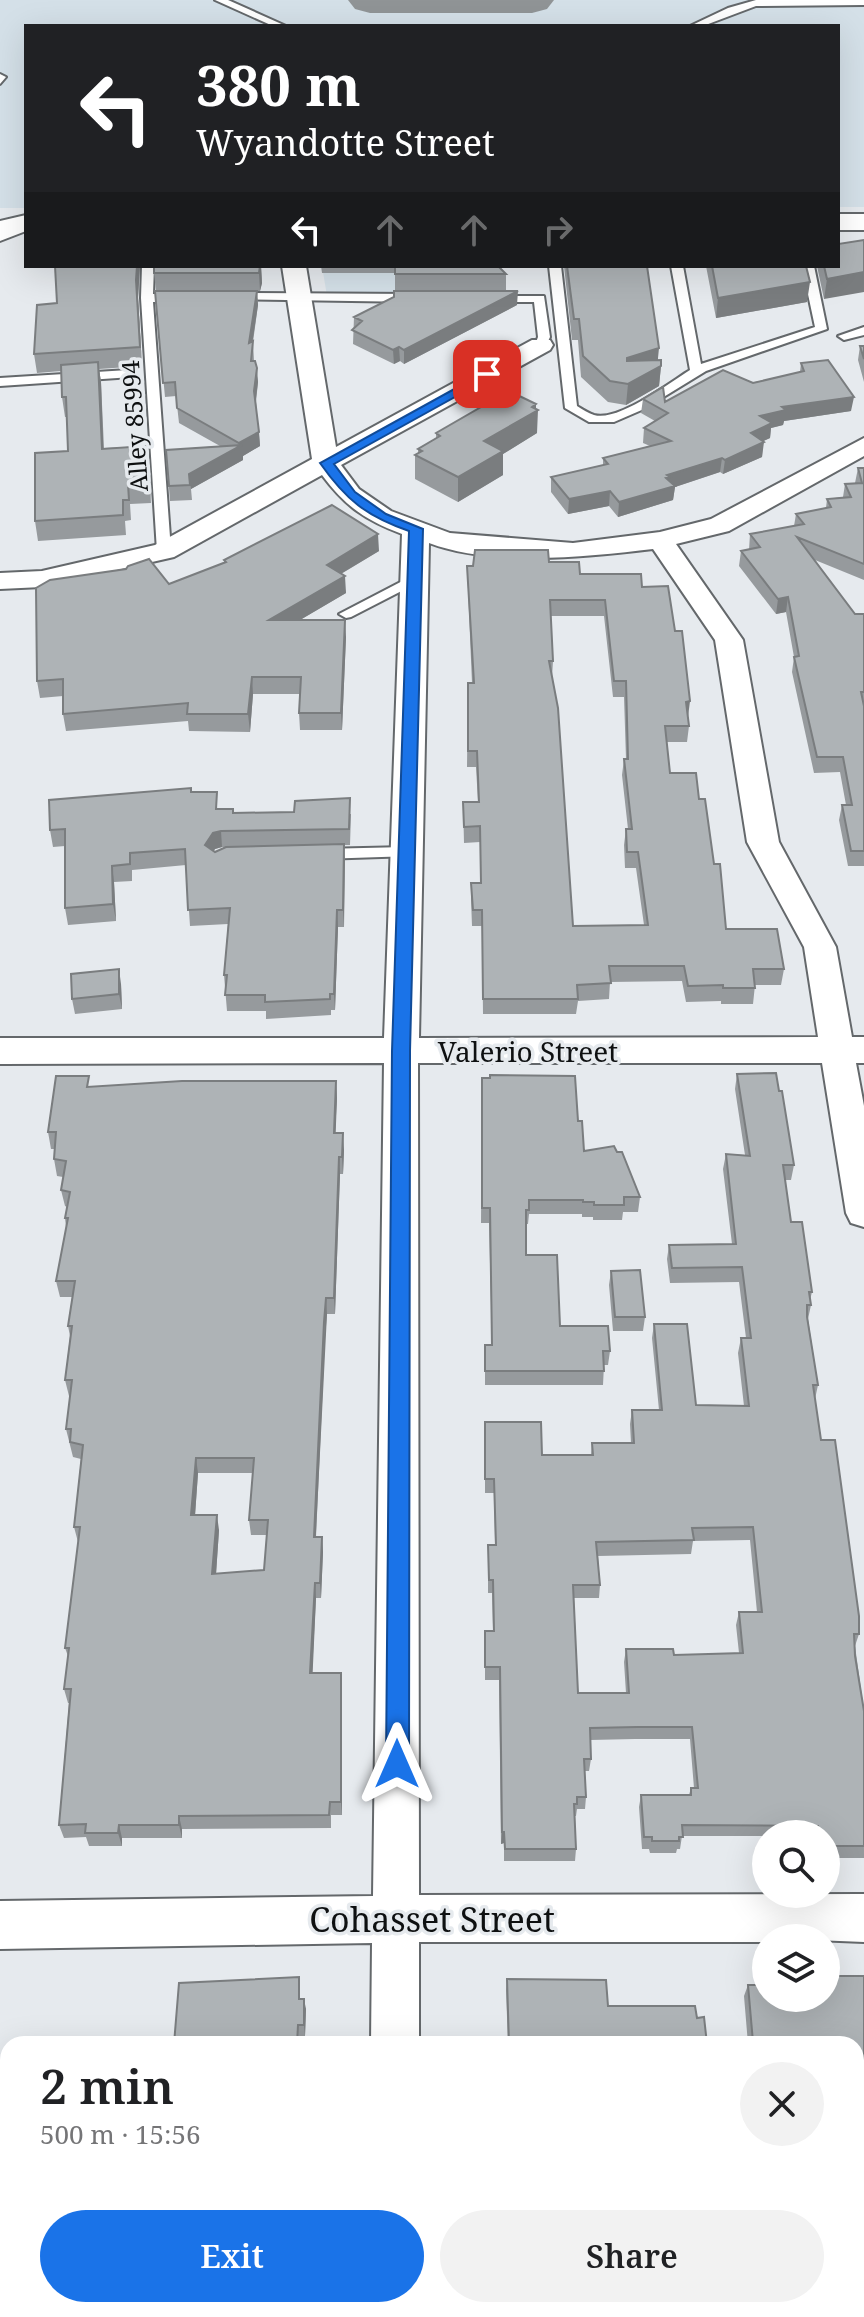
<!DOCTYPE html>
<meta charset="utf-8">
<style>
body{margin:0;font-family:"Noto Serif",serif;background:#f2f2f2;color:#202124;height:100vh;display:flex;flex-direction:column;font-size:30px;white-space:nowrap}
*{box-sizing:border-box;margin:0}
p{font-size:26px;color:#757577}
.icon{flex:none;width:44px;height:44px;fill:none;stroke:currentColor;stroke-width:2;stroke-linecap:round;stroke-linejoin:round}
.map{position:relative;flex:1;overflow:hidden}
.details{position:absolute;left:0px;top:2036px;width:864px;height:282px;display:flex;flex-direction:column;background:#fff;border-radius:24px 24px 0 0;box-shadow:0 8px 32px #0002}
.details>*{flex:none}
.guide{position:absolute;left:24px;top:24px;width:816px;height:244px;border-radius:0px;box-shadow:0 8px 32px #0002;background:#202124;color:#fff;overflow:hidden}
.controls{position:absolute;left:752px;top:1820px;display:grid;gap:16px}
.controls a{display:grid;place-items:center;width:88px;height:88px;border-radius:50%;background:#fff;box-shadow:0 8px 32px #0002;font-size:40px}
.pin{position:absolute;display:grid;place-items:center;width:68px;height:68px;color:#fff;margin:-34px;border-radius:16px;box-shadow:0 4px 12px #0006}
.me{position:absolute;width:88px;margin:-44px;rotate:0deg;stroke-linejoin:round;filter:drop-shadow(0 0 6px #0008)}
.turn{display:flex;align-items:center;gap:28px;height:168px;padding:0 40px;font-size:36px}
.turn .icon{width:104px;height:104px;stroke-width:2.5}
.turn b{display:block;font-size:56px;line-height:68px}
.lanes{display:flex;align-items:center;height:76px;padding:0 40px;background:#0003;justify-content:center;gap:40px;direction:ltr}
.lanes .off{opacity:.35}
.round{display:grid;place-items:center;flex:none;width:84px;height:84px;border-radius:42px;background:#f2f2f2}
.summary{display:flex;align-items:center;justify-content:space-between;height:136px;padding:0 40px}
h1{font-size:48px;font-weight:600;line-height:60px}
.cta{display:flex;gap:16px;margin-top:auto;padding:16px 40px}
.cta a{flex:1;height:92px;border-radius:48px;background:#1a73e8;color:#fff;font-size:32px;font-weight:600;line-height:92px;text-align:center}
.cta a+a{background:#f2f2f2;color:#202124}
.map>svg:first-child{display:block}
.built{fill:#d4e0e8}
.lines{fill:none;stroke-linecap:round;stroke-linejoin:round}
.taxiway{fill:#909496;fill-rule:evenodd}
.service-casing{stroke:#64686b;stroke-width:4}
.minor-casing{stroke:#64686b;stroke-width:4}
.primary-casing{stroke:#64686b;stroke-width:4}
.service{fill:#fff;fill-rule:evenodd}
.minor{fill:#fff;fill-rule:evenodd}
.primary{fill:#fff;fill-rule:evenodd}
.wall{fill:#969a9d;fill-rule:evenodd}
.shaded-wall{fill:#7a7d7f}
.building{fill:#aeb3b6;stroke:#7a7d7f;stroke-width:2;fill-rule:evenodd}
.route{fill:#1a73e8;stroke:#114b97;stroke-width:2}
.labels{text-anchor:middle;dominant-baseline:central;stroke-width:7;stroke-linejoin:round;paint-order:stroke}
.far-street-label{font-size:24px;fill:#0e1011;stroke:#e6eaee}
.street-label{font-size:28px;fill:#0e1011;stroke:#e6eaee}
.near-street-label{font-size:34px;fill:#0e1011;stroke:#e6eaee}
</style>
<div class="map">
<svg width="864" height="2317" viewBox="0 0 864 2317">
<rect width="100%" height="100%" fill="#e6eaee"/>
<path class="built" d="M0 0H864V207H838V26H26V208H0Z
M322 266H397L398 303 328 302Z"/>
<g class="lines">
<path class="taxiway" d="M348 0H554L547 9 532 13H370L355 9Z"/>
<defs>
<path id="service" d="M215 0H228L286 26H273Z
M756 0H864V5L756 6 703 26H690L728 8Z
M0 74 6 77 0 84Z
M142 266H154L153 294H180L186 298 180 302H153L171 551 164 555 157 551 141 298Z
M549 266H561L577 406C582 409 588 413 594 415 618 422 669 383 690 370L671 266H683L701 364 815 327 802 266H814L827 329 706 371 644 409 614 422H589L565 408Z
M234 293 416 294 422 298 416 302 230 299 228 297Z
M490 296H544L550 337 545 348 535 345 538 337 534 302H494L490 300Z
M864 327V335L844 340 838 336Z
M128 370 134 374 132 377 0 386V378Z
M414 575 421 579 419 582 351 617 346 618 339 614Z
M406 847 412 848 414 852 412 856 321 859 313 854 321 849Z"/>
<path id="minor" d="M282 266H306L336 447 532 340H550L553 345 550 350 341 465 359 489 391 511 450 533 573 543 660 532 711 519 864 438V456L729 531 676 544 743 640 779 842 836 947 852 1037H864V1063H856L864 1106V1227L851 1223 846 1213 822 1063H418L419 1895 864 1894V1942L766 1938V1942H419V2044H371L372 1943 0 1949V1901L373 1896 384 1063 0 1064V1038H384L402 534C365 520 346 507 322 475L174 557 42 587 0 589V573L42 571 155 545 312 459ZM429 543C492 567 587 557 653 549L715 640 747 842 804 947 818 1037 419 1038Z
M365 2310H417V2317H365Z"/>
<path id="primary" d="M838 214H864V230H838Z
M26 215V231L0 241V221Z"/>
</defs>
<use href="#service" class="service-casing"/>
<use href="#minor" class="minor-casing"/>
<use href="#primary" class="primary-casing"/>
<use href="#service" class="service"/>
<use href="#minor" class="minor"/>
<use href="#primary" class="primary"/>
</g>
<path class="wall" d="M55 266H140L138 298 142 366 99 369 101 382 104 448 146 446 151 503 130 504 131 520 125 521 126 535 38 541 35 521 68 451 67 417H65L62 397 61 371 37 373 34 354 57 303Z
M261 266 262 283 260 291H257L258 305 253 342 254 361 258 382 256 402 260 446 243 456V460L191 489 192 500 170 501 166 450 220 446 179 423 176 396 165 397 155 291H156L154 273Z
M321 266H498L506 274V291H395V273H322Z
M564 266H647L658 360 661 366 659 386 626 405 608 402 581 377 578 340H572Z
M706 266H806L807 302 716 318Z
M817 266H838L824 299Z
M517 305 404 364 400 361 394 364 353 344 354 317Z
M860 346H864V382L858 360Z
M801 363 851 411 784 421 783 425 771 428 770 438 763 441 762 457 723 474 720 472 675 487 673 500 618 517 609 506 568 514 551 492V477L603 465V458L650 446 643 443 644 428 655 421 641 413 643 399 665 402 800 372Z
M536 409 537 433 503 454V475L458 502 415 479V455L418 453V449L436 438V433Z
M858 468H864V580L815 560 855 614H864V866H848L839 820 842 805H846L840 772 814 773 792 672 794 657 786 612 776 614 739 566 741 551 749 550 750 534 794 526 796 514 826 508 827 499 843 497 845 484 855 483Z
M379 551 341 574 346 593 300 620 346 637 342 730H300L299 713 300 694H253L250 732 189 731 188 721 66 731 63 714V696L40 698 37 681 169 584 224 563V560Z
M549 562 580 574 642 587 688 717 689 726 687 742H667L670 773 699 799 714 864 726 929 784 969 781 985H755L753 1004H721V1001L686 1002 682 981 610 982 609 999 578 1001 576 1014H483L482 926H472L471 899V883H480V842L464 843 463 802H478L476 767H467L468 683H472L467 566ZM551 616H604L613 697H624L626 759H624L622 775 628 829H626L624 845 625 868H636L644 925 573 926 552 677 553 661Z
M191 792 219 809 233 813 351 814 350 845H344V927H338L335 1010H331V1015L266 1019V1011H227L224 975 228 924 190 926 186 865 132 870V881L114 882 116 921 68 925 65 908V846L53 847 50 830ZM222 847H226L215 852 213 851 215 849Z
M121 984 122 1009 75 1014 72 999Z
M737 1074 779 1091 794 1165 791 1180H785L791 1222 812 1292 810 1300 811 1305 808 1319 818 1385 815 1399 821 1440 859 1634 855 1646 864 1711V1858H826V1834H766V1836H682L680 1849H677L676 1853H650L649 1849H642L639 1807 641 1795H689L691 1788H694L690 1739H635L590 1740 591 1759 589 1771H585L586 1797 585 1809H577L576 1816H575L576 1849 575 1861H504V1843L501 1844 499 1680H485V1644L493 1631 492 1593H488V1545H495L494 1493H485V1422L542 1455H591L592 1443H631L630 1424 632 1410H659L652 1338 654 1324 696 1405 744 1406 738 1353 741 1338H746L739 1282 670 1283 667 1259 669 1245 732 1244 723 1169 726 1154 745 1155 735 1089ZM750 1540 757 1612H739L736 1625 739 1653 674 1655 626 1649 624 1662 626 1693H578L574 1598H599L600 1585 598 1556 691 1554 693 1541Z
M482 1078 578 1121 584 1151 640 1197 638 1212H623L622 1220H593V1217H582V1214H529L528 1224H526V1255L560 1326 610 1351 608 1365H604L603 1385H485V1345H492L489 1223H481Z
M336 1081 337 1098 335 1133 344 1150 343 1174H340L335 1314H327L325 1338 316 1537H322L323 1552 321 1598H316L312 1673 342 1687V1815H331V1828L182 1829V1838H122V1846H89L86 1837 64 1838 59 1825 69 1703H68L64 1689 68 1656 65 1648 78 1542 74 1527 81 1459 73 1457 66 1429 70 1396H69L65 1380 70 1336 68 1326 72 1297H60L56 1281 66 1227 65 1218 67 1207 65 1206 61 1190 63 1177 57 1176 54 1159 55 1149H51L48 1132 91 1087ZM198 1473H253L249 1520 251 1535H267L264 1570 216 1574 219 1530 195 1515Z
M611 1271 645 1317 643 1331H613L609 1285Z
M864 1976V2270H856V2116H863L856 2068V2044H748L744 1996 748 1985 766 1998Z
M299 1977 300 1999 306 2009 305 2036 174 2044Z
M507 1979 608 2006 697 2018 707 2044H508L506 1990Z
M501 2310H564V2317H512V2315H501Z
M796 2310H856V2313L853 2317H797Z"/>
<path class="shaded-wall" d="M137 266H140L138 298 142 366 136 280Z
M261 266 262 283 260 291 259 273Z
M864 272V292L824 299 827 279Z
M810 282 807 302 716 318 718 298Z
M257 291 258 305 250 358 249 343Z
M518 291 517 305 404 364V350Z
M399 347 400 361 394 364 393 350Z
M659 348 657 368 661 366 659 386 626 405 628 384 625 379 627 358Z
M98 362 101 382 104 469 102 449Z
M257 368 258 382 255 406 254 391Z
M854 397 851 411 784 421 783 425 771 428 770 438 749 448 751 433 760 416 782 407Z
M536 404V410H538L537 433 503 454V475L458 502V477L484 441Z
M259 432 260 446 243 456V460L191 489 189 474 239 446V443Z
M764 442 762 457 723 474 725 460Z
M146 446 149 466 151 503 149 482Z
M722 458 720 472 675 487 673 500 618 517 619 502 667 475Z
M610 491 609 506 568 514 569 499Z
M378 534 379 551 327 582V565Z
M345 576 346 593 271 637 269 620Z
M788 597 786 612 776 614 778 599Z
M345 620 346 637 342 730 341 713Z
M252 677 253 694 250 732 248 714Z
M690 701 688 717 686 702Z
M221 831 222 847 215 849 207 862 205 845 213 833Z
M344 844 345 860 344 927 343 910Z
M112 866 114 882 116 921 113 904Z
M337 910 338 927 335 1010 334 994Z
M119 969 121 984 122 1009 119 994Z
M336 1081 337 1098 335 1150 334 1133Z
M343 1133 344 1150 343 1174 342 1157Z
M339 1157 340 1174 335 1314 334 1298Z
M326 1298 327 1314 315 1552 314 1537Z
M196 1458 198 1473 194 1530 191 1515Z
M217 1515 219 1530 215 1589 212 1574Z
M322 1537 323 1552 321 1598 320 1583Z
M315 1583 316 1598 312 1687 310 1673Z
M341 1673 342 1687V1815L341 1802Z
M179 1816 182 1829V1838L179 1825Z
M119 1825 122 1838V1846L118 1833Z
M502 1832H504V1843L501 1844Z
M304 1999 306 2009 305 2036 304 2025Z"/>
<path class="building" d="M864 240V272L827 279 824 266H838V244Z
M55 266H137L136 280 140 347 34 354 37 305 57 303Z
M154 266H260L259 273H154Z
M395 266H498L506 274H395Z
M567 266H647L659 348 627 358V361L661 360V366L628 384 610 381 583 356 579 319H574Z
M712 266H806L810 282 718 298Z
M155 291H257L249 343 253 341 251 361H255L257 368 254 391 259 432 239 443 177 408 175 382 163 383Z
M394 291H518L404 350 399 347 393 350 352 330 362 321 354 317 394 297Z
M860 346H864V359Z
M828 360 854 397 782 407 786 410 760 416 772 423 751 433 764 442 725 460 722 458 667 475 670 477 666 478 675 486 619 502 610 491 569 499 551 477 608 464 603 458 671 441 644 428 668 413 643 399 663 387 665 402 723 370 753 383 804 371 801 363Z
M98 362 102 449 146 446 149 482 128 484 129 500H123V515L35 521V453L68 451 66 397H62L61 365Z
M509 391 536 404 532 407 538 410 484 441 503 451 458 477 415 455 422 451 418 449 440 436 436 433Z
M242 445 189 474 190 485 169 486 166 450Z
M858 468H864V564L797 537 855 614H864V692H861L864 706V851H851L842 805H852L843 757H817L794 657 799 656 788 597 778 599 741 551 760 547 750 534 804 524 796 514 831 507 827 499 851 497 845 484 862 483Z
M332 505 378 534 327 565 345 576 269 620H345L341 713H299L301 677H252L248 714H187L188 703 63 714V679L37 681 36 588 50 580 126 569 128 566 149 559 169 584 226 562 224 560Z
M475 550H548L549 562H579L580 574H641L642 587 668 586 675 631H682L690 701 686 702 689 726H665L670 773H696L699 799H705L714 864H720L726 929H777L784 969H753L755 988H723V985L688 986 684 966H609L611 983 577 985 578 999H483L482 910H473L471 883H481L480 826 464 827 463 802H479L477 751H468V683H474L467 566H473ZM550 600H605L614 681H626L628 759H624L632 829H626L627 852H638L648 925 573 926 558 708 549 661H553Z
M191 788V792H217L216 809H233V813L294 812 295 801 350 798 349 829 221 831 213 833 205 845 215 852 226 847 344 844 343 910H337L334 994H330V999L265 1002V995H225L227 975H224L230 908 188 910 185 849 130 853V864L112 866 113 904 65 908V829L50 830 49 800Z
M119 969V994L72 999 71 974Z
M776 1073 779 1091H782L794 1165H783L791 1222H802L812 1292H809L811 1305H807V1317L818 1385H813L821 1440H835L859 1616V1634H854L855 1656 864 1711V1846H826V1834H819L818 1826 682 1825 683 1837H679V1841H652V1837H644L641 1795H691V1788H698L692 1727H637L590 1728 591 1759H584L586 1797H577V1804H574L576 1849H505L504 1832H502L500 1667H485V1631H494L493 1580H489L488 1545H496L494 1479H485V1422H541L542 1455H593L592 1443H634L632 1410H662L654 1324H687L696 1405 749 1406 741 1338H751L742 1267 672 1268 669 1245 736 1244 726 1154 750 1156 737 1074ZM753 1527 762 1612H739L743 1653 674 1655 673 1649H626L629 1693H578L573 1585H600L596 1542 694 1540 692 1528Z
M490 1075 575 1076 578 1121H582L584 1151 614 1146 617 1152H622L640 1197H624V1205H594V1202H583V1200H529V1210H526V1255H557L560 1326H608L610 1351H603L604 1371H485V1345H492L490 1208H482V1078H490Z
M56 1076H89L87 1087 182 1081H336L334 1133H343L342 1157H339L334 1298H326L324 1322 314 1537H322L320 1583H315L310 1673H341V1802H330L329 1815 179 1816V1825H119L118 1833H85L86 1824 59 1825 71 1689H64L69 1648H65L80 1527H74L83 1445 70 1442 71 1429H66L72 1380H65L72 1326H68L75 1281H56L68 1218H65L70 1192 61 1190 66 1161 54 1159 56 1132H48ZM196 1458H254L249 1520H268L264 1570 212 1574 217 1515H191Z
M640 1270 645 1317H615L611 1271Z
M826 1976H864V2071L862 2057H856V2044H814V2042H753L748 1985H766V1998H826Z
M299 1977V1999H304V2025H298L297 2044H174L179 1983Z
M507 1979 606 1980 608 2006H695L697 2018 704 2017 707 2044H509Z
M856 2116H864V2262H856Z
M219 2310H289V2313L295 2312V2317H155V2312Z
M513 2310H564V2317H513Z
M801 2310H856V2313H801Z"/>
<path class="route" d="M487 371 493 374 491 377 334 464 355 492 386 514 423 529 410 1051 409 1764 405 1771 397 1775 389 1771 386 1764 392 1051 409 531C366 516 346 500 320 463Z"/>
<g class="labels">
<g class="far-street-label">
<text transform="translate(134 426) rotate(-94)">Alley 85994</text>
</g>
<g class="street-label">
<text x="528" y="1051">Valerio Street</text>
</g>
<g class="near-street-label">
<text x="432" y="1919">Cohasset Street</text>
</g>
</g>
</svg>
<div class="controls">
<a><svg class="icon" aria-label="search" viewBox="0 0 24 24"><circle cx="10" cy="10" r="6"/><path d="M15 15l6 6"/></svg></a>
<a><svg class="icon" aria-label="layers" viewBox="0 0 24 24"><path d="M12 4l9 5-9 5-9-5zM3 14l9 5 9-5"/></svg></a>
</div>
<div class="pin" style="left:487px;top:374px;background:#d93025"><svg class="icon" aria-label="arrive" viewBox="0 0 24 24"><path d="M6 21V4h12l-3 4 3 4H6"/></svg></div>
<svg class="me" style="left:397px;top:1764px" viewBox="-20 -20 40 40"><path d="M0-17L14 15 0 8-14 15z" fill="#1a73e8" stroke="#fff" stroke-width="4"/></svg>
<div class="guide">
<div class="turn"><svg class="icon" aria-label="left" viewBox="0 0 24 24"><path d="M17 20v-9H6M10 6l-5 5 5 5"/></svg><div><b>380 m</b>Wyandotte Street</div></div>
<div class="lanes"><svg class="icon" aria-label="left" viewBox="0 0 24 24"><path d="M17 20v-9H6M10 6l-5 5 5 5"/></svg><svg class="icon off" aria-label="ahead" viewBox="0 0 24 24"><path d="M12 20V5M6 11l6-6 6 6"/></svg><svg class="icon off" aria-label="ahead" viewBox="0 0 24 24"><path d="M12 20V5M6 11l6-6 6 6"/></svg><svg class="icon off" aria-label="right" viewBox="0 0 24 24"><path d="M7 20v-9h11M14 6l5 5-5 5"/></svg></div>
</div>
<section class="details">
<div class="summary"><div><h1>2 min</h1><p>500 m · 15:56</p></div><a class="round"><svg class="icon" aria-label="close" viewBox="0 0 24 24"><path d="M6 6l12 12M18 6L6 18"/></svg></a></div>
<div class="cta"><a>Exit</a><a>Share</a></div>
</section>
</div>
